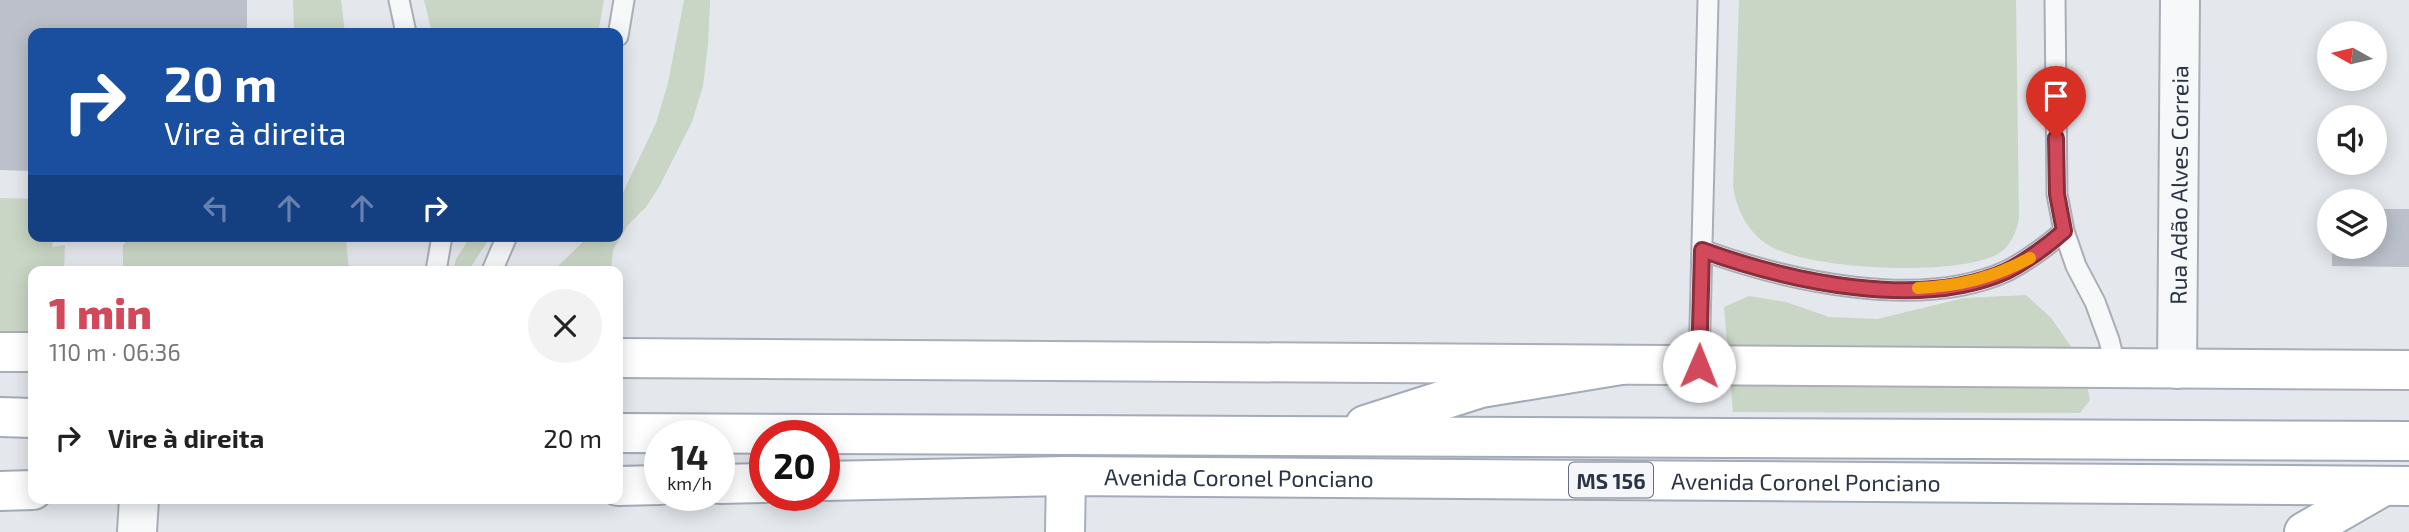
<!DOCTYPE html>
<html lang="pt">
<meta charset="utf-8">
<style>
body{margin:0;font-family:"Exo 2",sans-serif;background:#f2f2f2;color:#222;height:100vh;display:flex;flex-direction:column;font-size:26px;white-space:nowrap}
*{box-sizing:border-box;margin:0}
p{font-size:23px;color:#767676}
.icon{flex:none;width:38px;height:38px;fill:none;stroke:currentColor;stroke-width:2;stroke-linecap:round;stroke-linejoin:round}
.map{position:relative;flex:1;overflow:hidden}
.drawer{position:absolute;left:28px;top:266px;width:595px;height:238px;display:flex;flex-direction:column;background:#fff;border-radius:14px;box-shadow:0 4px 18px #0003}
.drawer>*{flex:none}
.top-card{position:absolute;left:28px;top:28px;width:595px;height:214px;border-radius:14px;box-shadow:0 4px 18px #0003;background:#1a4fa0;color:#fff;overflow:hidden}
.needle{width:46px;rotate:278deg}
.tools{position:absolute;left:2317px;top:21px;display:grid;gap:14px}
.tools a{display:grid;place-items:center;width:70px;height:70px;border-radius:50%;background:#fff;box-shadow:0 4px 18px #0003;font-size:35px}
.speed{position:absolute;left:644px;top:420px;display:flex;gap:14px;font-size:35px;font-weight:700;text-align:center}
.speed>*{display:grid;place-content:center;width:91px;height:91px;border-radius:50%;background:#fff;box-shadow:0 4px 18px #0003;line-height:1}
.speed small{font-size:18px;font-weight:400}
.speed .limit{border:10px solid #d22;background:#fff;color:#111}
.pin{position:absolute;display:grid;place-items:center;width:60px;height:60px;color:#fff;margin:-72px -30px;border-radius:50% 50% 50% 0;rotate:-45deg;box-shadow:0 0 7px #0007}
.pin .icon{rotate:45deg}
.me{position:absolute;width:77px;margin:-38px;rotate:1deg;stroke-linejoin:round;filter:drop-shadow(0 0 5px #0008)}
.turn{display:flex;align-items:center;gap:24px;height:147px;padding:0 21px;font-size:32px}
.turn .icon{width:91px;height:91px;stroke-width:2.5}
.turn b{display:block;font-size:49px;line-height:60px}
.lanes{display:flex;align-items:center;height:66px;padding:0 21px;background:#0003;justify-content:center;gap:35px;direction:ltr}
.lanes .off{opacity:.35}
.round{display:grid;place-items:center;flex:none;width:74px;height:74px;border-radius:37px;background:#f2f2f2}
.headline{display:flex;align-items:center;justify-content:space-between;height:119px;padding:0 21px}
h1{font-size:42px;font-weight:800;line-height:52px;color:#d1495b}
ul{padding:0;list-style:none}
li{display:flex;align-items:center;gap:21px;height:105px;padding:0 21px}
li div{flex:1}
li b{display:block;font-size:26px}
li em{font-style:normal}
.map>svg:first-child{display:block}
.green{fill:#c9d6c5}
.building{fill:#bbc0ca}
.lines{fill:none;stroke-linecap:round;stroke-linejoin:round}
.lane-casing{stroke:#a9aeb7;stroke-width:23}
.street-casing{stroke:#a9aeb7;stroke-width:42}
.secondary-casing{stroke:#a9aeb7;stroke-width:42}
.primary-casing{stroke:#a3abb8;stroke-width:42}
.lane{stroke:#f7f8fa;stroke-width:19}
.street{stroke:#f7f8fa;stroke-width:38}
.secondary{stroke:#fff;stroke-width:38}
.primary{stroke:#fff;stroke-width:38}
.route-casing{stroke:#882f3b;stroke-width:18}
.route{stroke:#d1495b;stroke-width:12}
.slow{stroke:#f59e0b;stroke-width:12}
.labels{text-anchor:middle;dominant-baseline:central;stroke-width:6;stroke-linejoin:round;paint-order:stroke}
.shield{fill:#f4f6f9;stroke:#676e7b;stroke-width:2}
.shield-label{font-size:21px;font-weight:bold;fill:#2b3445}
.street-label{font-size:23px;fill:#2b3445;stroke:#f4f6f9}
</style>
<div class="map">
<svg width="2409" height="532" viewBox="0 0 2409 532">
<rect width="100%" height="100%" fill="#e4e7ec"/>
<path class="green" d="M293 0H341L345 33H294Z
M424 0H604L598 33H432Z
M684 0H710L708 45 703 86 692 122 659 187 646 207 628 225 613 250 611 271H553L589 236H618V203L656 123 668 83Z
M1739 0H2016L2019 219C2016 233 2011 246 1998 254 1957 277 1807 270 1768 245 1747 231 1737 210 1733 187Z
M0 198 33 199V236H54L52 247 65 245 64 271H33V331L0 332Z
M131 236H324L346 240 349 271H123V245Z
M471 236H491L468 271H453L456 259Z
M2026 295 2051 318 2082 362 2090 400 2080 413 1733 412 1724 307 1749 296 1786 302 1829 317 1877 319 1964 298Z"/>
<path class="building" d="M0 0H247V33H33V171L0 170Z
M2332 195 2373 196V201H2332Z
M2375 209H2409V267L2332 266V247H2375Z"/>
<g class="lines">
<defs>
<path id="lane" d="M399 0 406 33
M2055 0 2057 194 2064 231 2076 266 2095 302 2109 340 2116 368
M618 36 624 0
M1702 250C1788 281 1920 311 2007 271 2028 260 2046 247 2064 231
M436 271 442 236
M492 271 507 236
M1699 366 1708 0"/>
<g id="street">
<path id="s1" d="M2177 369 2180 0"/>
<path d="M137 532 139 499"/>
</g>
<path id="secondary" d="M0 352H33
M618 358 2409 370
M1065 532 1066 476"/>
<g id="primary">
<path d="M0 417 33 418"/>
<path d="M1365 425 1481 388 1621 365"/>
<path d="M618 433 2409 441"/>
<path id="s2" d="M824 481 1066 476 2409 486"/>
<path d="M719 484 765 483"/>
<path d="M618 486 660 485"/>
<path d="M0 491 33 490"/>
<path d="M2304 532 2384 486"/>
</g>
</defs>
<use href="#lane" class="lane-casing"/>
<use href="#street" class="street-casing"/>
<use href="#secondary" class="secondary-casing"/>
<use href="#primary" class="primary-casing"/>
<use href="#lane" class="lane"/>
<use href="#street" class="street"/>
<use href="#secondary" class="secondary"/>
<use href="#primary" class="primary"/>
</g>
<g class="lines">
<defs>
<path id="route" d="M1699 366 1702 250C1788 281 1919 311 2007 271 2028 260 2046 247 2064 231L2057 194 2056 138"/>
</defs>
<use href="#route" class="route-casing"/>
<use href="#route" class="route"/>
<path class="slow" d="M1918 288C1959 286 1993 278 2030 258"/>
</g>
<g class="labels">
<rect class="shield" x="1569" y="462.5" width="84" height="35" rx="5"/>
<g class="shield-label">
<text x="1611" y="480">MS 156</text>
</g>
<g class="street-label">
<text stroke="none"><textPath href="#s1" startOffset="184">Rua Adão Alves Correia</textPath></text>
<text stroke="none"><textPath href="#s2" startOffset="415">Avenida Coronel Ponciano</textPath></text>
<text stroke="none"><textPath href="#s2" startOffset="982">Avenida Coronel Ponciano</textPath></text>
</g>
</g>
</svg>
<div class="tools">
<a><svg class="needle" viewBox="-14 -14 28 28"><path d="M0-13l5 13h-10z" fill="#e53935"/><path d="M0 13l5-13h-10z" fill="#767676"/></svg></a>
<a><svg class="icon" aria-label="sound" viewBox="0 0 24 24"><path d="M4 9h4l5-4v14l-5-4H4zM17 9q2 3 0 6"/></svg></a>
<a><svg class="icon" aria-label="layers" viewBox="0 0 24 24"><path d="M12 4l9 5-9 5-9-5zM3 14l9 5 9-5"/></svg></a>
</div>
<div class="speed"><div>14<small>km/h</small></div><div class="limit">20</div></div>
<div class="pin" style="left:2056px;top:138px;background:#d93025"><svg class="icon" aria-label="arrive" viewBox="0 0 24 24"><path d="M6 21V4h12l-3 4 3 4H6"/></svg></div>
<svg class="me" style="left:1699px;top:366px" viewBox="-20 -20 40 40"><circle r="19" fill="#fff"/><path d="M0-13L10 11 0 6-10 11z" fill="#d1495b"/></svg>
<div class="top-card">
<div class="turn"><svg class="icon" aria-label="right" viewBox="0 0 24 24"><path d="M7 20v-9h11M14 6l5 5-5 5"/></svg><div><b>20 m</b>Vire à direita</div></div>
<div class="lanes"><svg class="icon off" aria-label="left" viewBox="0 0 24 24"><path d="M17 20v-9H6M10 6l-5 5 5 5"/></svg><svg class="icon off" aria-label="ahead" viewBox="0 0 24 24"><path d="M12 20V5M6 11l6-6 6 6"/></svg><svg class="icon off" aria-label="ahead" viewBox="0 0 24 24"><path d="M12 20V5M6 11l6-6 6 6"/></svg><svg class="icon" aria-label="right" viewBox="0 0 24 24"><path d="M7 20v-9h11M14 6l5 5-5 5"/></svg></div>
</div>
<section class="drawer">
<div class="headline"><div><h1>1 min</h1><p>110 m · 06:36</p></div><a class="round"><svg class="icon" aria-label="close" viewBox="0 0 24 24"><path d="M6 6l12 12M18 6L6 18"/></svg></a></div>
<ul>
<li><svg class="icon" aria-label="right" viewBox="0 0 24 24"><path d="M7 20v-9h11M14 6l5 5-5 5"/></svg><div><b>Vire à direita</b></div><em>20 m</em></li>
</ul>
</section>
</div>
